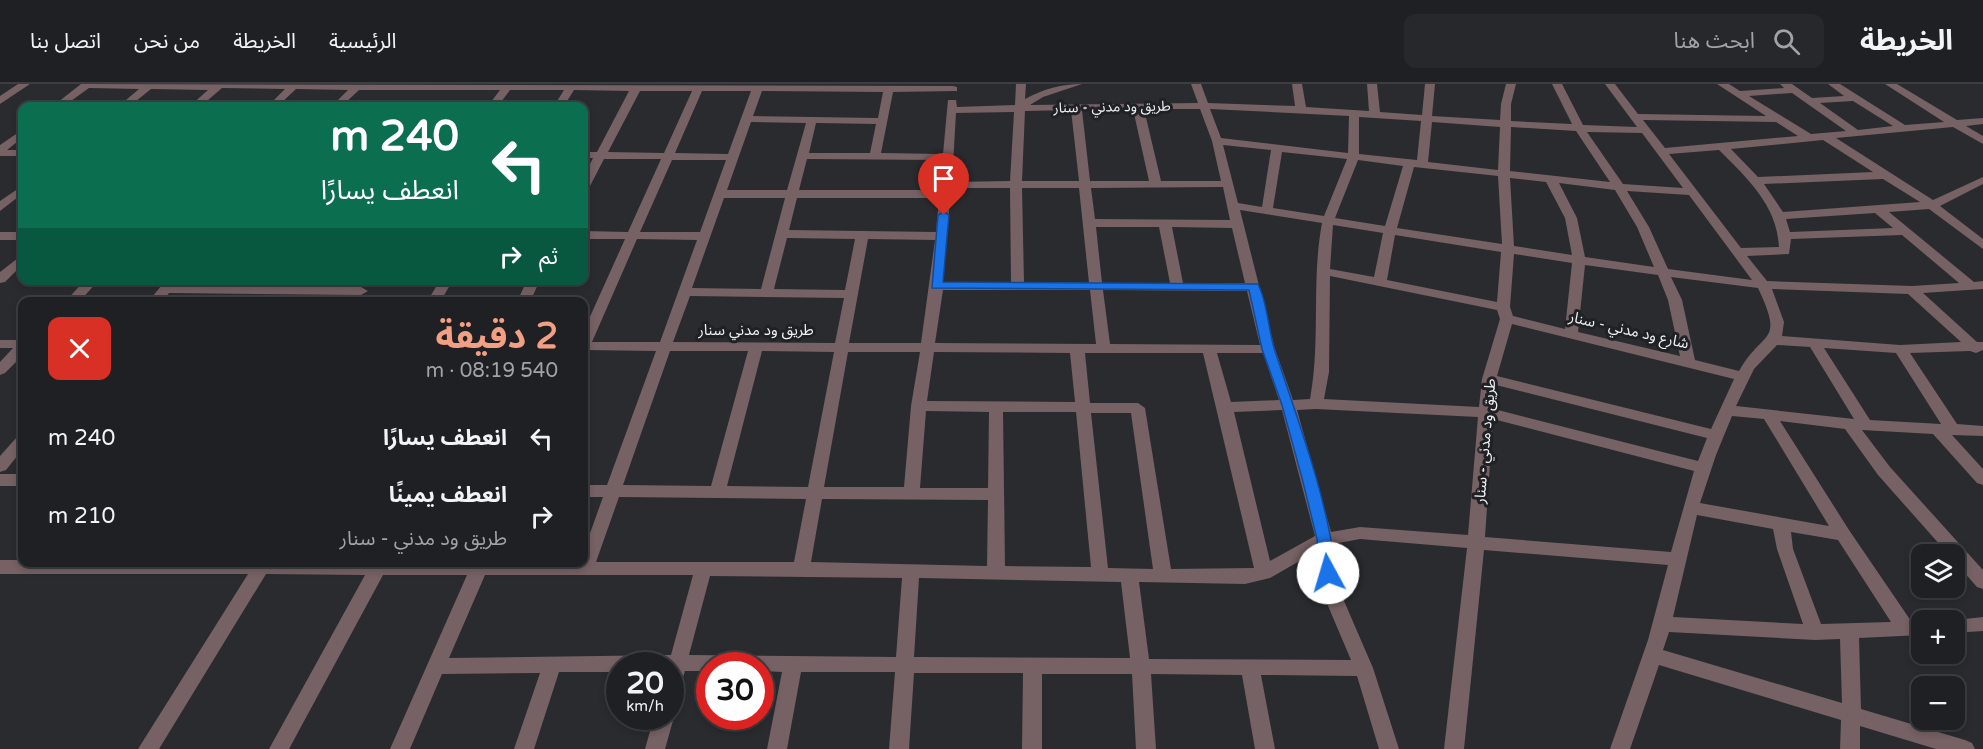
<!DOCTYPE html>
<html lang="ar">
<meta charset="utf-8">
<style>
body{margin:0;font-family:"Varela Round","Noto Sans Arabic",sans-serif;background:#27282b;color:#f1f3f6;direction:rtl;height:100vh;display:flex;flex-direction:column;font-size:22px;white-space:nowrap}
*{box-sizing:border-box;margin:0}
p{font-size:20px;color:#a1a3a6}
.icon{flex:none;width:33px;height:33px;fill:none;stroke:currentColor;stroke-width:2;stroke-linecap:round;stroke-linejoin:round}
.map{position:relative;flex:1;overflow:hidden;direction:ltr}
.drawer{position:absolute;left:18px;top:213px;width:570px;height:270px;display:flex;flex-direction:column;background:#1f2023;border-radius:12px;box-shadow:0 3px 9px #0003,0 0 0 2px #3c3e41;direction:rtl}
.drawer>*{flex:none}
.hud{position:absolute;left:18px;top:18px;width:570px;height:183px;border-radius:12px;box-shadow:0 3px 9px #0003,0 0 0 2px #3c3e41;direction:rtl;background:#0b6e4f;color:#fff;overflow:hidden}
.controls{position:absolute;left:1911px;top:460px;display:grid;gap:12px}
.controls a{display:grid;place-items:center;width:54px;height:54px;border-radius:12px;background:#1f2023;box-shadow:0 3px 9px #0003,0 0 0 2px #3c3e41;font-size:30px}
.speed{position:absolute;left:606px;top:568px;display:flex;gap:12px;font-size:30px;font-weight:700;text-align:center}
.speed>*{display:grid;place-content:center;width:78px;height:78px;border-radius:50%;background:#1f2023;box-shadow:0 3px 9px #0003,0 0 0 2px #3c3e41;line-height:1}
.speed small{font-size:15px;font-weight:400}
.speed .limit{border:9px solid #d22;background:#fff;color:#111}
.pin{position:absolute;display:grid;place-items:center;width:51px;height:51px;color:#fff;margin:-62px -26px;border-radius:50% 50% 50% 0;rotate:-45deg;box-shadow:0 0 6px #0007}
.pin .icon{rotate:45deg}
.me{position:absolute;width:66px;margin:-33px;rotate:354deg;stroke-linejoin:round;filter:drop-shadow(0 0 4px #0008)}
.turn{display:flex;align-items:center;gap:21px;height:126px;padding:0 30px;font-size:27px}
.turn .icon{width:78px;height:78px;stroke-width:2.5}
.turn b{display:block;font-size:42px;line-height:51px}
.then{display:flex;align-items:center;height:57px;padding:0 30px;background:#0003;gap:12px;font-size:22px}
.round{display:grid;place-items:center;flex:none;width:63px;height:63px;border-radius:12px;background:#27282b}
.head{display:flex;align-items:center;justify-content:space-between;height:102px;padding:0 30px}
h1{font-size:36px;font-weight:700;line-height:45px;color:#f39f84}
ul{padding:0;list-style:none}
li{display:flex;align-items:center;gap:18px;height:78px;padding:0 30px}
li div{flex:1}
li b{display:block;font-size:22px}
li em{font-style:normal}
header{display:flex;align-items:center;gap:36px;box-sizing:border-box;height:84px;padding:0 30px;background:#1f2023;border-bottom:2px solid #3c3e41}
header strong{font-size:28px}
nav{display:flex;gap:33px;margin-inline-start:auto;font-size:21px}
.search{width:420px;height:54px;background:#27282b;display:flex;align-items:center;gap:15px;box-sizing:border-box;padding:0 21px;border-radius:12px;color:#a1a3a6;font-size:22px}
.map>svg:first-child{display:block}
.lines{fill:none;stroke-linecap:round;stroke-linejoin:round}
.minor{fill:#766164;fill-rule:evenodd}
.route{fill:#1a73e8;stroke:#114b97;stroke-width:1.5}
.labels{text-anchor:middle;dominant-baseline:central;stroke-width:6;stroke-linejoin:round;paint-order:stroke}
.far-street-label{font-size:14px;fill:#eff1f3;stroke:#1f2125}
.street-label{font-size:15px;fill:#eff1f3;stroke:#1f2125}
</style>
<header>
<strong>الخريطة</strong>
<div class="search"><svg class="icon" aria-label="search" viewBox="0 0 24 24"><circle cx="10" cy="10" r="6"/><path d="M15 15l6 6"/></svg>ابحث هنا</div>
<nav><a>الرئيسية</a><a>الخريطة</a><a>من نحن</a><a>اتصل بنا</a></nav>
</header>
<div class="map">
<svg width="1983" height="665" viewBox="0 0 1983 665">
<rect width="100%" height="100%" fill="#292b2f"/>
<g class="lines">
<path class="minor" d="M18 0H30L0 20V12Z
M81 0 953 2 957 3V7L893 8 881 69 943 70 948 16H956L957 23 1015 21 1016 0H1026L1025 15C1043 5 1062 0 1082 0L1043 13 1030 21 1198 19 1191 0H1201L1208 19 1295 22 1292 0H1302L1306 23 1369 27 1367 0H1377L1380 28 1422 31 1425 0H1435L1432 32 1500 36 1501 20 1506 0H1516L1511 20V37L1572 40 1552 0H1562L1583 41 1637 43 1605 0H1615L1638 30 1766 32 1717 0H1729L1740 7 1784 4 1780 0H1792L1812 14 1844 12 1828 0H1840L1905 41 1944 38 1885 0H1897L1957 36 1983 34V40L1966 42 1983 52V60L1953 43 1836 54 1933 116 1983 93V100L1940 122 1983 155V165L1929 125 1889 128 1974 198 1983 197V205L1923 209 1977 258H1983V266L1976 269 1970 267 1910 269 1957 340 1983 342V352L1952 351 1983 385V401L1977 399 1933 350 1862 346 1890 383 1983 486V505L1977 503 1954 477V471H1949L1878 391 1845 345 1780 337 1849 446 1911 537H1923L1922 551 1859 554 1861 625 1965 656 1972 659 1975 665H1936L1860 642V665H1840L1841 636 1659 581 1630 665H1610L1648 556 1668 481 1484 466 1464 665H1444L1467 464 1360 455 1333 460 1338 503 1373 584 1399 665H1379L1357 592 1261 591 1275 665H1255L1242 591 1151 590 1156 665H1136L1132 590H1042V665H1022L1023 589H914L909 665H889L895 588H801L787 665H767L782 588 760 587V582H710V587H685L677 613 670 615V582H620V588H559L534 665H514L540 589 442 590 410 665H390L467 491H383L289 665H269L365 491 266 490 159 665H138L248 490H0V476H22V478H584V466L603 413H584V401H607L656 267 584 266V246L625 155H584V147L628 148 661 75H604L590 102 584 105V92L593 74H584V68H597L629 7 574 6 564 22H554L564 6H510L498 22H488L500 6H359L342 22H332L348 6 296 5 278 22H268L285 5 222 4 201 22H190L208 6 151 5 130 22H119L139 5 89 4 64 22H53ZM640 7H692L664 69 608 68ZM702 7H751L728 70 675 69ZM762 7 883 8 878 34 753 32ZM1792 9 1846 47 1811 50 1749 12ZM1853 17 1893 42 1858 46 1820 19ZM1133 25 1149 97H1090L1082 26ZM1144 25H1200L1212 57 1221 97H1161ZM1210 25 1349 32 1348 69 1221 54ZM1071 26 1079 97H1022L1025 27ZM1014 28 1010 97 952 98 956 29ZM1359 33 1421 37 1417 76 1359 70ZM1643 36 1776 38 1798 52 1665 64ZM751 38 806 39 787 106H727ZM1432 38 1500 43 1498 86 1428 78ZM816 39 876 40 870 69H809ZM1511 43 1576 47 1610 98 1510 87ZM1587 48 1642 49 1683 104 1623 100ZM1823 56 1873 88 1758 93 1731 65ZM1223 61 1271 66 1262 123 1238 119ZM1719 66C1747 94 1777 121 1779 163L1741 164 1669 70ZM1282 68 1347 75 1324 132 1273 124ZM807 75 942 76 940 106H799ZM672 76H726L700 148H640ZM1358 76 1403 82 1385 142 1335 134ZM1414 83 1498 92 1502 160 1397 144ZM1510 94 1546 98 1565 134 1572 171 1514 162ZM1883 95 1920 118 1783 128 1764 100ZM1559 99 1615 106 1637 143 1654 183 1585 173 1577 134ZM1223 103 1230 136 1095 135 1091 104ZM951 104H1010L1011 198H943ZM1022 104H1079L1089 199 1024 198ZM1627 107 1689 111 1752 196 1668 185 1649 143ZM724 114H785L761 205 692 204ZM797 114H939L936 148 789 146ZM1240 126 1322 139C1311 197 1321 257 1310 315L1293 316 1275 265ZM1875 129 1893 144 1790 148 1786 135ZM1333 141 1383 149 1374 193 1330 185ZM1096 143H1159L1170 199H1102ZM1172 143 1232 144 1245 199H1183ZM1395 151 1501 168 1497 218 1387 196ZM1902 151 1959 199 1912 202 1767 197 1747 172 1789 170 1791 155ZM787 154 855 155 845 206 774 205ZM637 155 697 156 660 258H592ZM868 155 935 156 921 259H849ZM1514 170 1572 179 1565 245 1513 232 1510 223ZM1585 181 1658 191 1668 216 1680 272 1578 248ZM1330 192 1497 226 1500 235 1482 295 1479 323 1324 315 1329 288ZM1671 193 1758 204C1785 261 1763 245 1739 287L1695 276 1682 216ZM1772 205 1908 210 1961 258 1900 261 1782 252 1784 238ZM943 206H1090L1096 260 935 259ZM1103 206 1247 207 1260 261 1110 260ZM690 212 844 214 835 259 673 258ZM1512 240 1734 295 1711 345 1497 292ZM1777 261 1810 263 1854 335 1736 322 1754 285ZM1824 264 1896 269 1941 340 1870 336ZM670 267H748L711 402 623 401ZM762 267 834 268 808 403 727 402ZM848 268H920L911 322 904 403H824ZM934 268 1070 269 1075 318 927 317ZM1085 269H1203L1254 484 1171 485 1145 324 1138 319H1090ZM1217 269H1263L1279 316 1231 318ZM1496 301 1707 354 1698 377 1494 325ZM1316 325 1478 333 1468 451 1360 443 1331 448 1297 326ZM1282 326 1315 452 1270 477 1234 328ZM926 327 989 328 988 404H920ZM1003 328H1076L1091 483 1005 482ZM1091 329H1131L1153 485 1108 484ZM1732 332 1764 335 1829 442 1700 419 1716 371ZM1493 335 1694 387 1671 468 1485 453ZM619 413 806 415 794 478H596ZM822 415 988 416 987 482 811 478ZM1697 431 1773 445 1777 465 1803 540 1673 533ZM1791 448 1838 456 1891 538 1821 540 1793 465ZM1317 467 1320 503 1351 576 1149 575 1139 498 1245 500 1270 494ZM485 491H693L671 571 449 574ZM710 492 902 494 896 573 689 571ZM919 494 1121 498 1130 574 914 573ZM1669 548 1815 556 1840 555 1842 619 1663 566Z
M22 46V54L7 66H22V72H0V61Z
M22 102V110L0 127V117Z
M0 148H22V156H0Z
M22 171V181L5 198 0 199V188Z
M85 196H99L79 218H65Z
M166 196H176V201L361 203 368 207 361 211 169 209 162 218H148Z
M440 196H453L440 218H427Z
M527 196H540L530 218H517Z
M0 256H22V272L5 289 0 291V278L13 264H0Z
M22 352V366L6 386 0 388V372L17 353Z
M0 390H22V402H0Z
M1983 533V547L1954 549V537H1947Z
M670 627 674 633 665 665H645L654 633H670Z"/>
</g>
<path class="route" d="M944 128 949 131 943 198 1258 200C1268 220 1268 246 1275 267 1299 340 1327 412 1336 489L1334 493H1322L1320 489 1317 455 1302 394 1282 321 1262 265 1249 206 932 204 938 131Z"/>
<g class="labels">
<g class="far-street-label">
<text transform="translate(1112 23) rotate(-1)">طريق ود مدني - سنار</text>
</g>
<g class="street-label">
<text x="756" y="246">طريق ود مدني سنار</text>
<text transform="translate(1629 246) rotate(13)">شارع ود مدني - سنار</text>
<text transform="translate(1485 357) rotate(-85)">طريق ود مدني - سنار</text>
</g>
</g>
</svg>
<div class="controls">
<a><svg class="icon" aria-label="layers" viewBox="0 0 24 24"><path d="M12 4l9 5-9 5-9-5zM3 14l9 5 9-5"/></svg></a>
<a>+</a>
<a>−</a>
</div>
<div class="speed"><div>20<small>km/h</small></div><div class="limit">30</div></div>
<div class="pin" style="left:944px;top:131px;background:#d93025"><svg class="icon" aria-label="arrive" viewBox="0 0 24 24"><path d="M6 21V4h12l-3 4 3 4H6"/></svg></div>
<svg class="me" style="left:1328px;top:489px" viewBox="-20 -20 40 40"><circle r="19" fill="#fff"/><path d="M0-13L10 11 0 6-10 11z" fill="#1a73e8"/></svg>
<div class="hud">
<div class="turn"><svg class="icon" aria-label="left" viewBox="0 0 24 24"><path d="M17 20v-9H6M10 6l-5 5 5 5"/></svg><div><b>240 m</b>انعطف يسارًا</div></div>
<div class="then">ثم<svg class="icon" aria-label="right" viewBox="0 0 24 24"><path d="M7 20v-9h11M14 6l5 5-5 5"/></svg></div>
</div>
<section class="drawer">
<div class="head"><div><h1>2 دقيقة</h1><p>540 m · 08:19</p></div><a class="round" style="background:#d93025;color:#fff"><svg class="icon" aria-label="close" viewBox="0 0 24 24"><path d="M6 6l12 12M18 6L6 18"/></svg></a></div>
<ul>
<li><svg class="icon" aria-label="left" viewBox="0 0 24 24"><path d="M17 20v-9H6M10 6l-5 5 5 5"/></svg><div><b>انعطف يسارًا</b></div><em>240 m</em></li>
<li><svg class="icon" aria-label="right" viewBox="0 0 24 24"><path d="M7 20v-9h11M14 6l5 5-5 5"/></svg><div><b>انعطف يمينًا</b><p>طريق ود مدني - سنار</p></div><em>210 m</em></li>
</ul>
</section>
</div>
